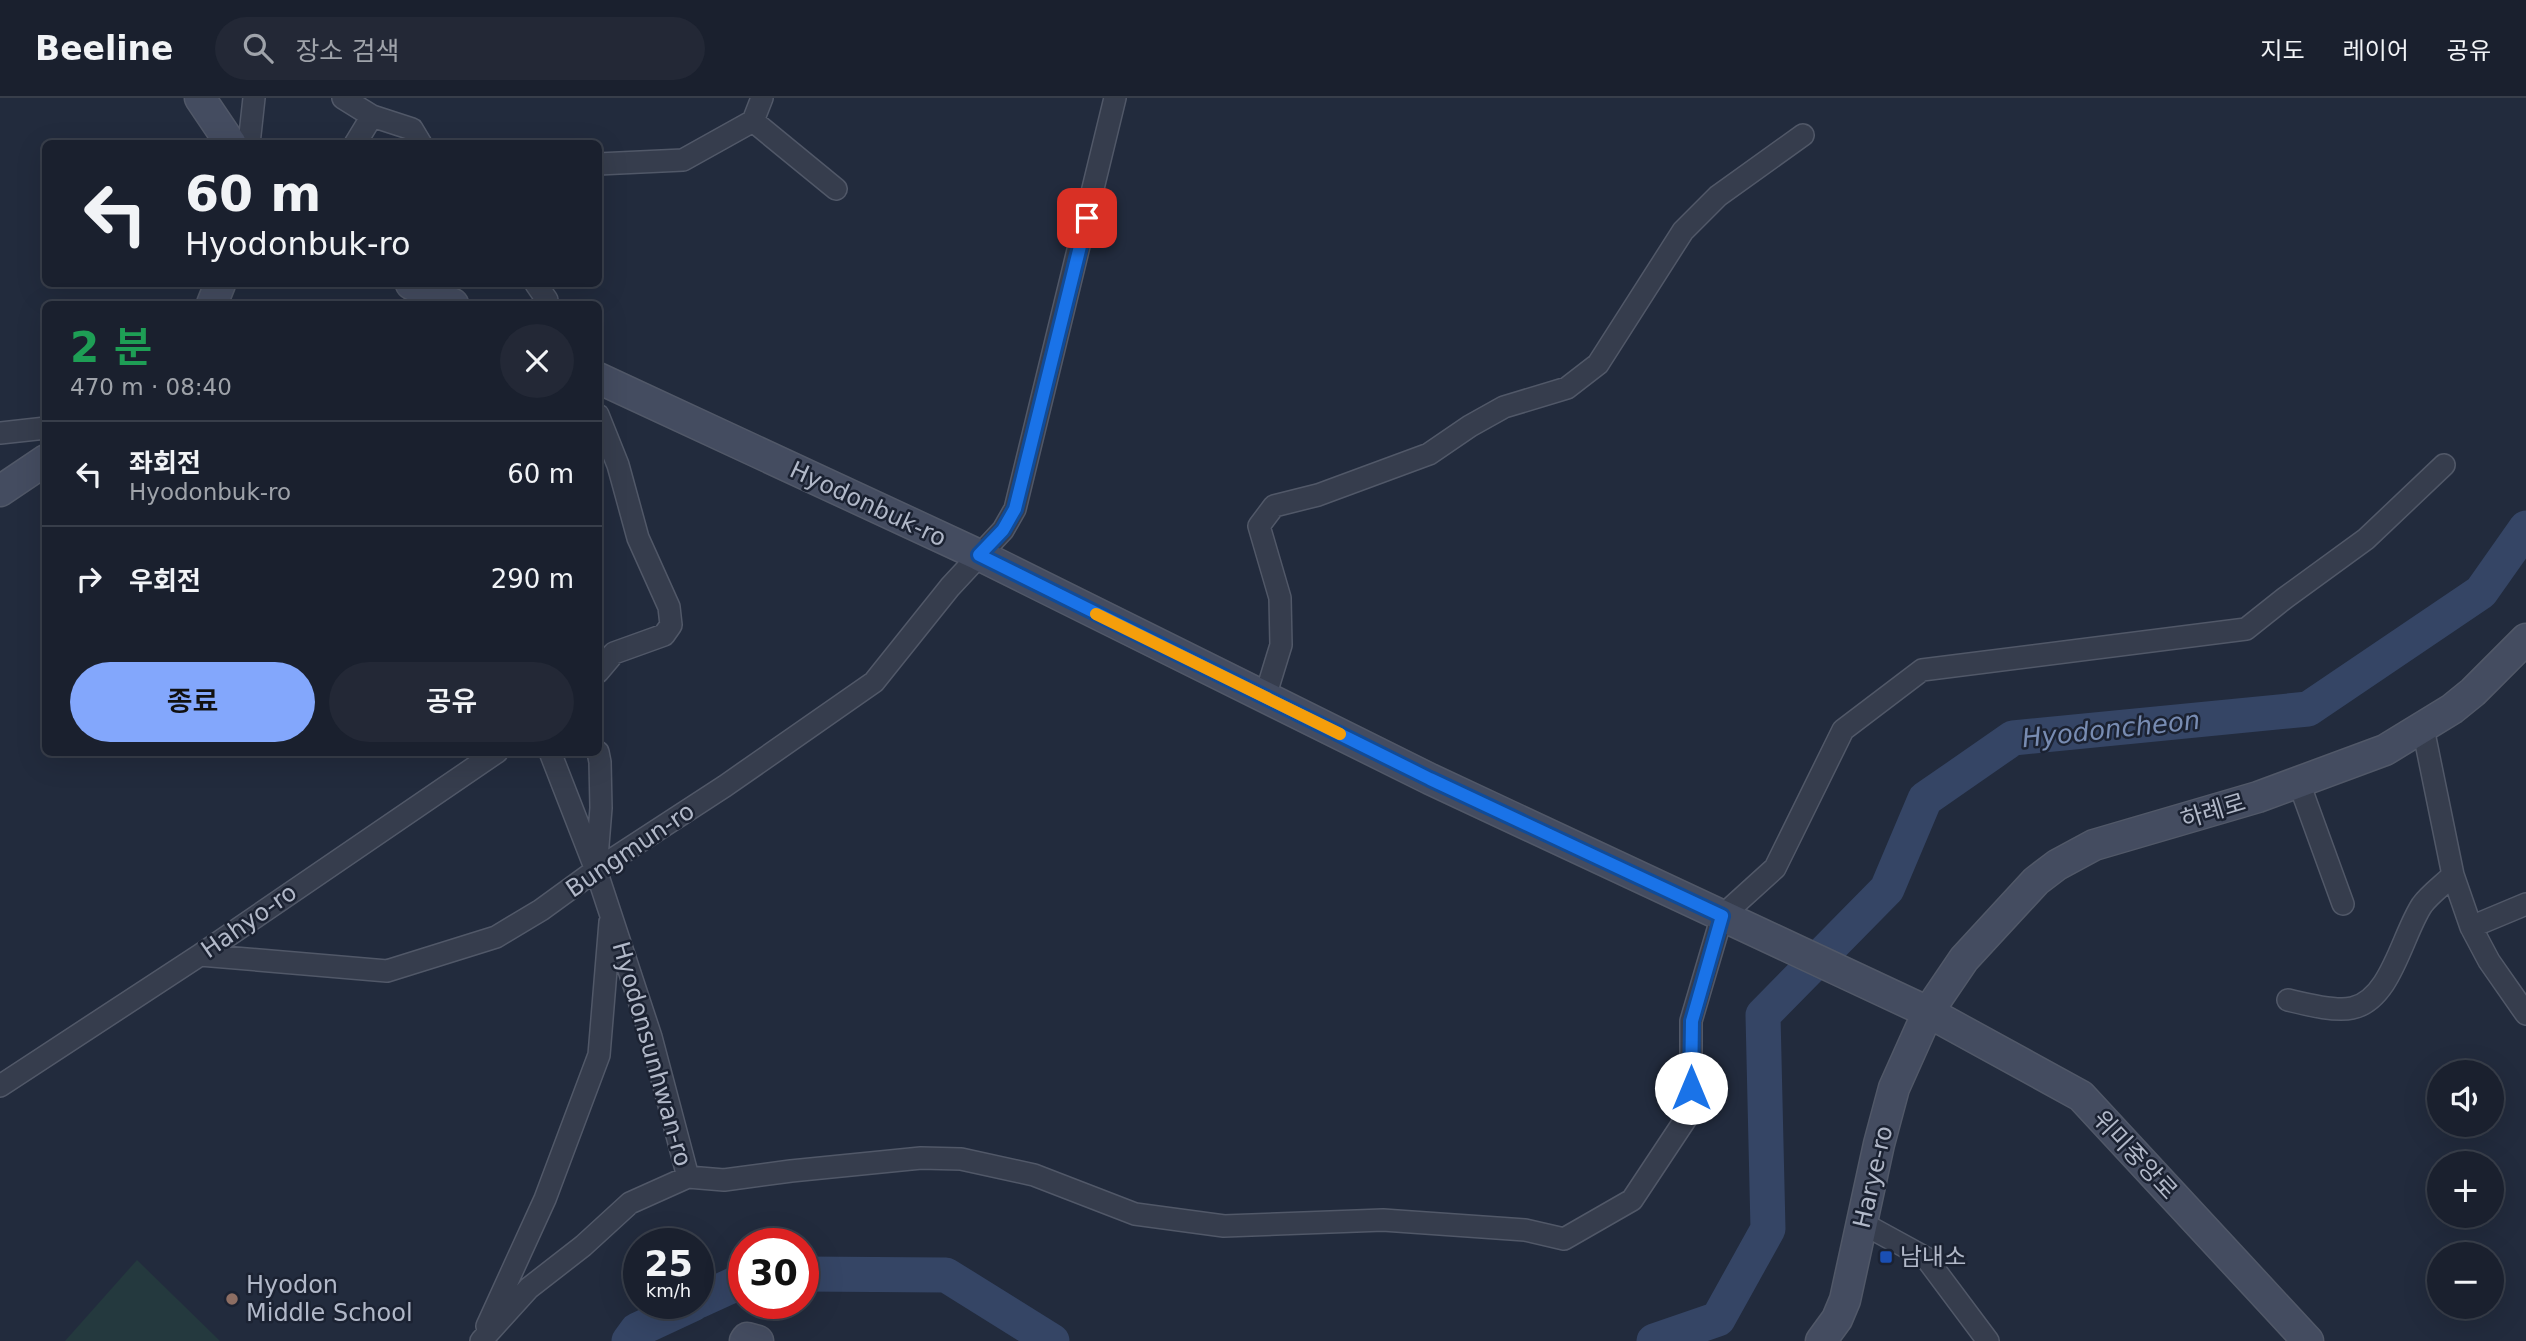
<!DOCTYPE html>
<html lang="ko">
<meta charset="utf-8">
<style>
body{margin:0;font-family:"DejaVu Sans","Noto Sans KR",sans-serif;background:#232836;color:#f1f3f6;height:100vh;display:flex;flex-direction:column;font-size:26px;white-space:nowrap}
*{box-sizing:border-box;margin:0}
p{font-size:23px;color:#9fa3aa}
.icon{flex:none;width:38px;height:38px;fill:none;stroke:currentColor;stroke-width:2;stroke-linecap:round;stroke-linejoin:round}
.map{position:relative;flex:1;overflow:hidden}
.details{position:absolute;left:42px;top:203px;width:560px;height:455px;display:flex;flex-direction:column;background:#1a202e;border-radius:10px;box-shadow:0 7px 28px #0002,0 0 0 2px #383e4a}
.details>*{flex:none}
.banner{position:absolute;left:42px;top:42px;width:560px;height:147px;border-radius:10px;box-shadow:0 7px 28px #0002,0 0 0 2px #383e4a;background:#1a202e;color:#f1f3f6;overflow:hidden}
.tools{position:absolute;left:2427px;top:962px;display:grid;gap:14px}
.tools a{display:grid;place-items:center;width:77px;height:77px;border-radius:50%;background:#1a202e;box-shadow:0 7px 28px #0002,0 0 0 2px #383e4a;font-size:35px}
.speed{position:absolute;left:623px;top:1130px;display:flex;gap:14px;font-size:35px;font-weight:700;text-align:center}
.speed>*{display:grid;place-content:center;width:91px;height:91px;border-radius:50%;background:#1a202e;box-shadow:0 7px 28px #0002,0 0 0 2px #383e4a;line-height:1}
.speed small{font-size:18px;font-weight:400}
.speed .limit{border:10px solid #d22;background:#fff;color:#111}
.pin{position:absolute;display:grid;place-items:center;width:60px;height:60px;color:#fff;margin:-30px;border-radius:14px;box-shadow:0 4px 10px #0006}
.me{position:absolute;width:77px;margin:-38px;rotate:0deg;stroke-linejoin:round;filter:drop-shadow(0 0 5px #0008)}
.turn{display:flex;align-items:center;gap:24px;height:147px;padding:0 28px;font-size:32px}
.turn .icon{width:91px;height:91px;stroke-width:2.5}
.turn b{display:block;font-size:49px;line-height:60px}
.round{display:grid;place-items:center;flex:none;width:74px;height:74px;border-radius:37px;background:#232836}
.head{display:flex;align-items:center;justify-content:space-between;height:119px;padding:0 28px}
h1{font-size:42px;font-weight:600;line-height:52px;color:#1e9e55}
.primary-button{display:flex;gap:14px;margin-top:auto;padding:14px 28px}
.primary-button a{flex:1;height:80px;border-radius:42px;background:#83a7fc;color:#111;font-size:28px;font-weight:600;line-height:80px;text-align:center}
.primary-button a+a{background:#232836;color:#f1f3f6}
ul{padding:0;list-style:none}
li{display:flex;align-items:center;gap:21px;height:105px;padding:0 28px;border-top:2px solid #383e4a}
li div{flex:1}
li b{display:block;font-size:26px}
li em{font-style:normal}
header{display:flex;align-items:center;gap:42px;box-sizing:border-box;height:98px;padding:0 35px;background:#1a202e;border-bottom:2px solid #383e4a}
header strong{font-size:33px}
nav{display:flex;gap:38px;margin-inline-start:auto;font-size:24px}
.search{width:490px;height:63px;background:#232836;display:flex;align-items:center;gap:18px;box-sizing:border-box;padding:0 24px;border-radius:38px;color:#9fa3aa;font-size:26px}
.map>svg:first-child{display:block}
.green{fill:#24393e}
.lines{fill:none;stroke-linecap:round;stroke-linejoin:round}
.river{stroke:#354565;stroke-width:35}
.street-casing{stroke:#515868;stroke-width:24}
.secondary-casing{stroke:#515868;stroke-width:33}
.street{stroke:#363d4d;stroke-width:21}
.secondary{stroke:#444c60;stroke-width:30}
.route-casing{stroke:#114b97;stroke-width:18}
.route{stroke:#1a73e8;stroke-width:12}
.slow{stroke:#f59e0b;stroke-width:12}
.transit-dot{fill:#1a4fb4;stroke:#1b2232;stroke-width:2.5}
.education-dot{fill:#8d6e63;stroke:#1b2232;stroke-width:2.5}
.labels{text-anchor:middle;dominant-baseline:central;stroke-width:5;stroke-linejoin:round;paint-order:stroke}
.street-label{font-size:24px;fill:#b1b8c8;stroke:#1b2232}
.poi-label{font-size:24px;fill:#b1b8c8;stroke:#1b2232;text-anchor:start}
.water-label{font-size:26px;font-style:italic;fill:#788cb2;stroke:#1b2232}
</style>
<header>
<strong>Beeline</strong>
<div class="search"><svg class="icon" aria-label="search" viewBox="0 0 24 24"><circle cx="10" cy="10" r="6"/><path d="M15 15l6 6"/></svg>장소 검색</div>
<nav><a>지도</a><a>레이어</a><a>공유</a></nav>
</header>
<div class="map">
<svg width="2526" height="1243" viewBox="0 0 2526 1243">
<rect width="100%" height="100%" fill="#222b3d"/>
<path class="green" d="M137 1162 220 1243H65Z"/>
<g class="lines">
<path class="river" d="M803 1176 946 1177 1052 1243
M698 1203 744 1182
M629 1243 637 1232 693 1206
M1654 1243 1718 1221 1768 1131 1763 917 1887 791 1925 701 2013 640 2308 611 2481 494 2526 430"/>
<defs>
<path id="street" d="M343 0 372 18 412 31 421 46
M753 23 836 91
M249 46 254 0
M355 46 372 18
M598 66 683 62 753 23 762 0
M536 186 547 202V206
M598 317 618 367 638 440 669 509 671 527 664 537 614 555 598 574
M0 335 46 330
M1265 599 1281 547 1280 500 1259 428 1274 408 1318 397 1429 356 1470 328 1504 309 1567 290 1598 266 1683 133 1718 98 1803 37
M2423 630 2453 777 2471 829 2489 863 2526 916
M550 654 594 767
M2299 685 2343 806
M2471 829 2526 806
M200 857 387 873 496 839 541 812 596 772 725 688 874 584 950 489 1003 432 1015 411 1115 0
M2288 902C2305 906 2335 914 2352 910 2391 902 2402 837 2422 807 2430 796 2443 787 2453 777
M0 988 200 857 497 654
M688 1079 724 1082 791 1073 921 1060 961 1061 1034 1077 1135 1116 1224 1128 1383 1122 1525 1132 1564 1141 1632 1102 1691 1013V923L1722 818 1775 770 1843 632 1922 572 2246 531 2285 500 2366 441 2444 367
M1862 1125 1926 1160 1988 1243
M487 1228 545 1101 599 957 610 824
M481 1243 529 1190 583 1148 630 1105 688 1079 651 939 596 772 601 710 600 664 598 654"/>
<path id="secondary" d="M200 0 231 46
M411 186 453 206
M212 206 220 186
M598 280 979 457 1430 681 1928 914 2081 998 2308 1243
M0 393 46 362
M745 1243 747 1240 758 1243
M1821 1243 1837 1221 1845 1202 1879 1046 1894 990 1928 914 1964 861 2036 783 2057 767 2094 747 2258 699 2385 652 2452 611 2473 594 2526 541"/>
</defs>
<use href="#street" class="street-casing"/>
<use href="#secondary" class="secondary-casing"/>
<use href="#street" class="street"/>
<use href="#secondary" class="secondary"/>
</g>
<g class="lines">
<defs>
<path id="route" d="M1087 120 1015 411 1003 432 979 457 1430 681 1722 818 1692 923 1691 990"/>
</defs>
<use href="#route" class="route-casing"/>
<use href="#route" class="route"/>
<path class="slow" d="M1096 516 1340 636"/>
</g>
<rect class="transit-dot" x="1879" y="1152" width="14" height="14" rx="3.5"/>
<circle class="education-dot" cx="232" cy="1201" r="7"/>
<g class="labels">
<g class="street-label">
<text transform="translate(868 406) rotate(25)">Hyodonbuk-ro</text>
<text transform="translate(2213 713) rotate(-17)">하례로</text>
<text transform="translate(630 752) rotate(-34)">Bungmun-ro</text>
<text transform="translate(249 823) rotate(-35)">Hahyo-ro</text>
<text transform="translate(652 956) rotate(74)">Hyodonsunhwan-ro</text>
<text transform="translate(2135 1057) rotate(47)">위미중앙로</text>
<text transform="translate(1873 1079) rotate(-77)">Harye-ro</text>
</g>
<g class="poi-label">
<text x="1900" y="1159">남내소</text>
<text x="246" y="1187">Hyodon<tspan x="246" dy="28">Middle School</tspan></text>
</g>
<g class="water-label">
<text transform="translate(2111 631) rotate(-6)">Hyodoncheon</text>
</g>
</g>
</svg>
<div class="tools">
<a><svg class="icon" aria-label="sound" viewBox="0 0 24 24"><path d="M4 9h4l5-4v14l-5-4H4zM17 9q2 3 0 6"/></svg></a>
<a>+</a>
<a>−</a>
</div>
<div class="speed"><div>25<small>km/h</small></div><div class="limit">30</div></div>
<div class="pin" style="left:1087px;top:120px;background:#d93025"><svg class="icon" aria-label="arrive" viewBox="0 0 24 24"><path d="M6 21V4h12l-3 4 3 4H6"/></svg></div>
<svg class="me" style="left:1691px;top:990px" viewBox="-20 -20 40 40"><circle r="19" fill="#fff"/><path d="M0-13L10 11 0 6-10 11z" fill="#1a73e8"/></svg>
<div class="banner">
<div class="turn"><svg class="icon" aria-label="left" viewBox="0 0 24 24"><path d="M17 20v-9H6M10 6l-5 5 5 5"/></svg><div><b>60 m</b>Hyodonbuk-ro</div></div>
</div>
<section class="details">
<div class="head"><div><h1>2 분</h1><p>470 m · 08:40</p></div><a class="round"><svg class="icon" aria-label="close" viewBox="0 0 24 24"><path d="M6 6l12 12M18 6L6 18"/></svg></a></div>
<ul>
<li><svg class="icon" aria-label="left" viewBox="0 0 24 24"><path d="M17 20v-9H6M10 6l-5 5 5 5"/></svg><div><b>좌회전</b><p>Hyodonbuk-ro</p></div><em>60 m</em></li>
<li><svg class="icon" aria-label="right" viewBox="0 0 24 24"><path d="M7 20v-9h11M14 6l5 5-5 5"/></svg><div><b>우회전</b></div><em>290 m</em></li>
</ul>
<div class="primary-button"><a>종료</a><a>공유</a></div>
</section>
</div>
